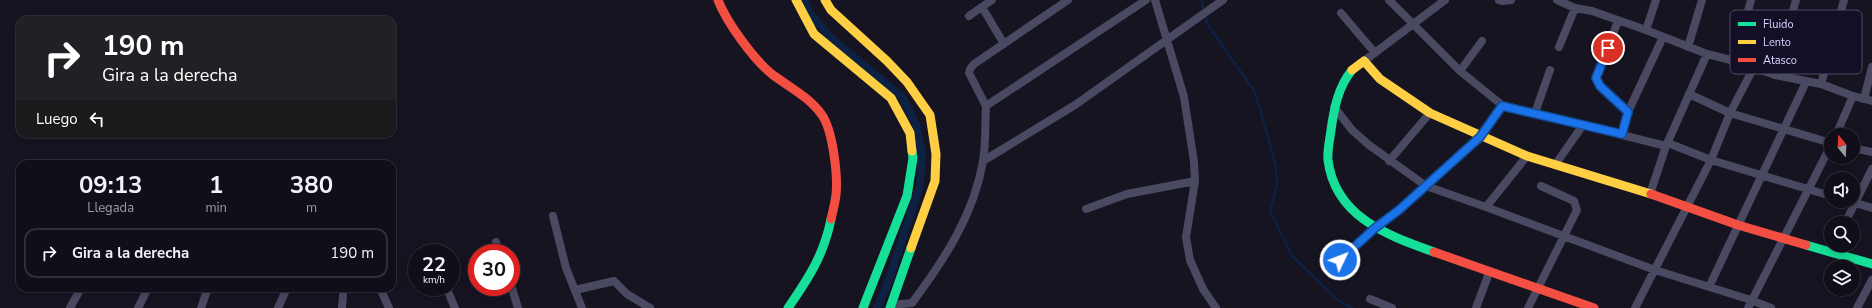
<!DOCTYPE html>
<html lang="es">
<style>
body{margin:0;font-family:"Nunito Sans",sans-serif;background:#1e1d26;color:#f1f3f6;height:100vh;display:flex;flex-direction:column;font-size:15px;white-space:nowrap}
*{box-sizing:border-box;margin:0}
p{font-size:13px;color:#9c9ca2}
.icon{flex:none;width:22px;height:22px;fill:none;stroke:currentColor;stroke-width:2;stroke-linecap:round;stroke-linejoin:round}
.map{position:relative;flex:1;overflow:hidden}
.panel{position:absolute;left:16px;top:160px;width:380px;height:132px;display:flex;flex-direction:column;background:#100f19;border-radius:12px;box-shadow:0 2px 10px #0003,0 0 0 1px #302f38}
.panel>*{flex:none}
.guide{position:absolute;left:16px;top:16px;width:380px;height:122px;border-radius:12px;box-shadow:0 2px 10px #0003,0 0 0 1px #302f38;background:#202124;color:#fff;overflow:hidden}
.needle{width:26px;rotate:342deg}
.controls{position:absolute;left:1824px;top:128px;display:grid;gap:8px}
.controls a{display:grid;place-items:center;width:36px;height:36px;border-radius:50%;background:#100f19;box-shadow:0 2px 10px #0003,0 0 0 1px #302f38;font-size:20px}
.speed{position:absolute;left:408px;top:244px;display:flex;gap:8px;font-size:20px;font-weight:700;text-align:center}
.speed>*{display:grid;place-content:center;width:52px;height:52px;border-radius:50%;background:#100f19;box-shadow:0 2px 10px #0003,0 0 0 1px #302f38;line-height:1}
.speed small{font-size:10px;font-weight:400}
.speed .limit{border:6px solid #d22;background:#fff;color:#111}
.pin{position:absolute;display:grid;place-items:center;width:34px;height:34px;color:#fff;margin:-17px;border:2px solid #fff;border-radius:50%;box-shadow:0 1px 4px #0007}
.me{position:absolute;width:44px;margin:-22px;rotate:47deg;stroke-linejoin:round;filter:drop-shadow(0 0 3px #0008)}
.turn{display:flex;align-items:center;gap:14px;height:84px;padding:0 20px;font-size:18px}
.turn .icon{width:52px;height:52px;stroke-width:2.5}
.turn b{display:block;font-size:28px;line-height:34px}
.then{display:flex;align-items:center;height:38px;padding:0 20px;background:#0003;gap:8px;font-size:15px}
.eta{display:flex;justify-content:space-evenly;align-items:center;height:68px;text-align:center}
.eta b{font-size:24px;font-weight:700;line-height:28px}
ul{padding:0;list-style:none}
li{display:flex;align-items:center;gap:12px;height:50px;margin:0 8px 6px;padding:0 12px;border:2px solid #302f38;border-radius:12px}
li div{flex:1}
li b{display:block;font-size:15px}
li em{font-style:normal}
.map>svg:first-child{display:block}
.lines{fill:none;stroke-linecap:round;stroke-linejoin:round}
.stream{stroke:#0d2144;stroke-width:2.5}
.canal{stroke:#0d2144;stroke-width:8}
.street{stroke:#4a4962;stroke-width:8}
.fast{stroke:#16e098;stroke-width:9}
.slow{stroke:#ffcf43;stroke-width:9}
.jam{stroke:#f24e42;stroke-width:9}
.route-casing{stroke:#114b97;stroke-width:10}
.route{stroke:#1a73e8;stroke-width:7}
.key{fill:#130f26;stroke:#4e4a67;stroke-width:1}
.key-label{font-size:11px;fill:#d9d4ff}
</style>
<div class="map">
<svg width="1872" height="308" viewBox="0 0 1872 308">
<rect width="100%" height="100%" fill="#161421"/>
<g class="lines">
<path class="stream" d="M1202 0 1203 11
M1205 16 1209 27 1255 92 1276 166 1277 186 1270 211 1292 256 1339 301 1353 308"/>
<path class="canal" d="M805 0 809 12 831 38 902 97 916 124 922 153 920 186 886 288 877 308"/>
<path class="street" d="M1155 0 1184 97 1194 162 1195 181 1186 237 1190 260 1203 289 1216 308
M1389 0 1460 71 1502 105 1666 146
M1499 0 1503 1 1511 0
M1557 0 1575 8 1592 11 1646 30 1707 54 1735 61 1775 75 1796 0
M982 7 1004 44
M1341 13 1375 53
M969 16 992 0
M1618 21 1596 78 1600 86 1628 112
M1646 30 1656 0
M1559 47 1575 8
M1688 47 1702 0
M1364 61 1445 0
M1735 61 1751 0
M1460 71 1482 41
M1775 75 1821 84 1844 0
M1821 84 1853 96 1872 101
M1689 94 1730 113 1831 143
M1864 99 1872 67
M986 106 969 73 970 69 974 64 1068 0
M1334 107 1352 130 1369 145 1426 186 1486 207 1655 270 1751 300 1771 308
M1535 113 1550 70
M1622 134 1628 112 1663 37
M1836 135 1853 96
M1668 143 1711 160 1831 196
M1853 148 1872 152
M983 161 1075 105 1223 0
M1389 161 1430 113
M1555 165 1583 125
M1650 194 1666 146 1707 54
M1849 201 1872 208
M1486 207 1527 156
M1086 209 1127 194 1195 181
M553 216 566 268 582 308
M1845 223 1872 169
M496 242 499 253
M1340 260 1375 228 1399 210 1481 137 1502 105
M511 285 518 308
M446 287 455 308
M1709 287 1806 82
M380 288 389 308
M575 290 614 281 627 294 650 308
M1370 299 1392 308
M891 305 912 303C944 260 974 215 983 161 986 144 985 124 986 106L1146 0
M70 308 81 288
M138 308 148 288
M201 308 208 288
M278 308 287 288
M342 308 343 295
M1476 308 1489 273
M1528 308 1577 210 1574 201 1541 186
M1635 308 1711 160 1730 113 1753 69
M1748 308 1831 145
M1857 308 1872 280"/>
<path class="fast" d="M1352 70C1338 87 1334 109 1331 130 1330 139 1327 150 1328 160 1335 217 1387 235 1434 252
M1806 245 1872 264
M788 308C808 279 824 255 831 219
M863 308 907 196 913 158 912 151
M890 308 911 248"/>
<path class="slow" d="M796 0 814 34 891 98 910 133 912 151
M825 0 831 10 887 61 907 82 930 115 936 154 935 181 911 248
M1352 70 1364 61 1380 79 1430 113 1527 156 1651 194"/>
<path class="jam" d="M718 0C727 23 754 60 773 75 791 88 810 98 822 115 833 131 838 176 836 195 835 203 833 211 831 219
M1651 194 1738 225 1806 245
M1434 252 1594 308"/>
</g>
<g class="lines">
<defs>
<path id="route" d="M1340 260 1375 228 1399 210 1480 137 1502 106 1622 134 1628 112 1600 86 1596 78 1608 48"/>
</defs>
<use href="#route" class="route-casing"/>
<use href="#route" class="route"/>
</g>
<rect x="1730" y="10" width="132" height="64" rx="6" class="key"/>
<rect x="1738" y="22" width="18" height="4" fill="#16e098"/>
<rect x="1738" y="40" width="18" height="4" fill="#ffcf43"/>
<rect x="1738" y="58" width="18" height="4" fill="#f24e42"/>
<g class="key-label">
<text x="1763" y="28">Fluido</text>
<text x="1763" y="46">Lento</text>
<text x="1763" y="64">Atasco</text>
</g>
</svg>
<div class="controls">
<a><svg class="needle" viewBox="-14 -14 28 28"><path d="M0-13l5 13h-10z" fill="#e53935"/><path d="M0 13l5-13h-10z" fill="#9c9ca2"/></svg></a>
<a><svg class="icon" aria-label="sound" viewBox="0 0 24 24"><path d="M4 9h4l5-4v14l-5-4H4zM17 9q2 3 0 6"/></svg></a>
<a><svg class="icon" aria-label="search" viewBox="0 0 24 24"><circle cx="10" cy="10" r="6"/><path d="M15 15l6 6"/></svg></a>
<a><svg class="icon" aria-label="layers" viewBox="0 0 24 24"><path d="M12 4l9 5-9 5-9-5zM3 14l9 5 9-5"/></svg></a>
</div>
<div class="speed"><div>22<small>km/h</small></div><div class="limit">30</div></div>
<div class="pin" style="left:1608px;top:48px;background:#d93025"><svg class="icon" aria-label="arrive" viewBox="0 0 24 24"><path d="M6 21V4h12l-3 4 3 4H6"/></svg></div>
<svg class="me" style="left:1340px;top:260px" viewBox="-20 -20 40 40"><circle r="17" fill="#1a73e8" stroke="#fff" stroke-width="3"/><path d="M0-11L8 9 0 5-8 9z" fill="#fff"/></svg>
<div class="guide">
<div class="turn"><svg class="icon" aria-label="right" viewBox="0 0 24 24"><path d="M7 20v-9h11M14 6l5 5-5 5"/></svg><div><b>190 m</b>Gira a la derecha</div></div>
<div class="then">Luego<svg class="icon" aria-label="left" viewBox="0 0 24 24"><path d="M17 20v-9H6M10 6l-5 5 5 5"/></svg></div>
</div>
<section class="panel">
<div class="eta">
<div><b>09:13</b><p>Llegada</p></div>
<div><b>1</b><p>min</p></div>
<div><b>380</b><p>m</p></div>
</div>
<ul>
<li><svg class="icon" aria-label="right" viewBox="0 0 24 24"><path d="M7 20v-9h11M14 6l5 5-5 5"/></svg><div><b>Gira a la derecha</b></div><em>190 m</em></li>
</ul>
</section>
</div>
